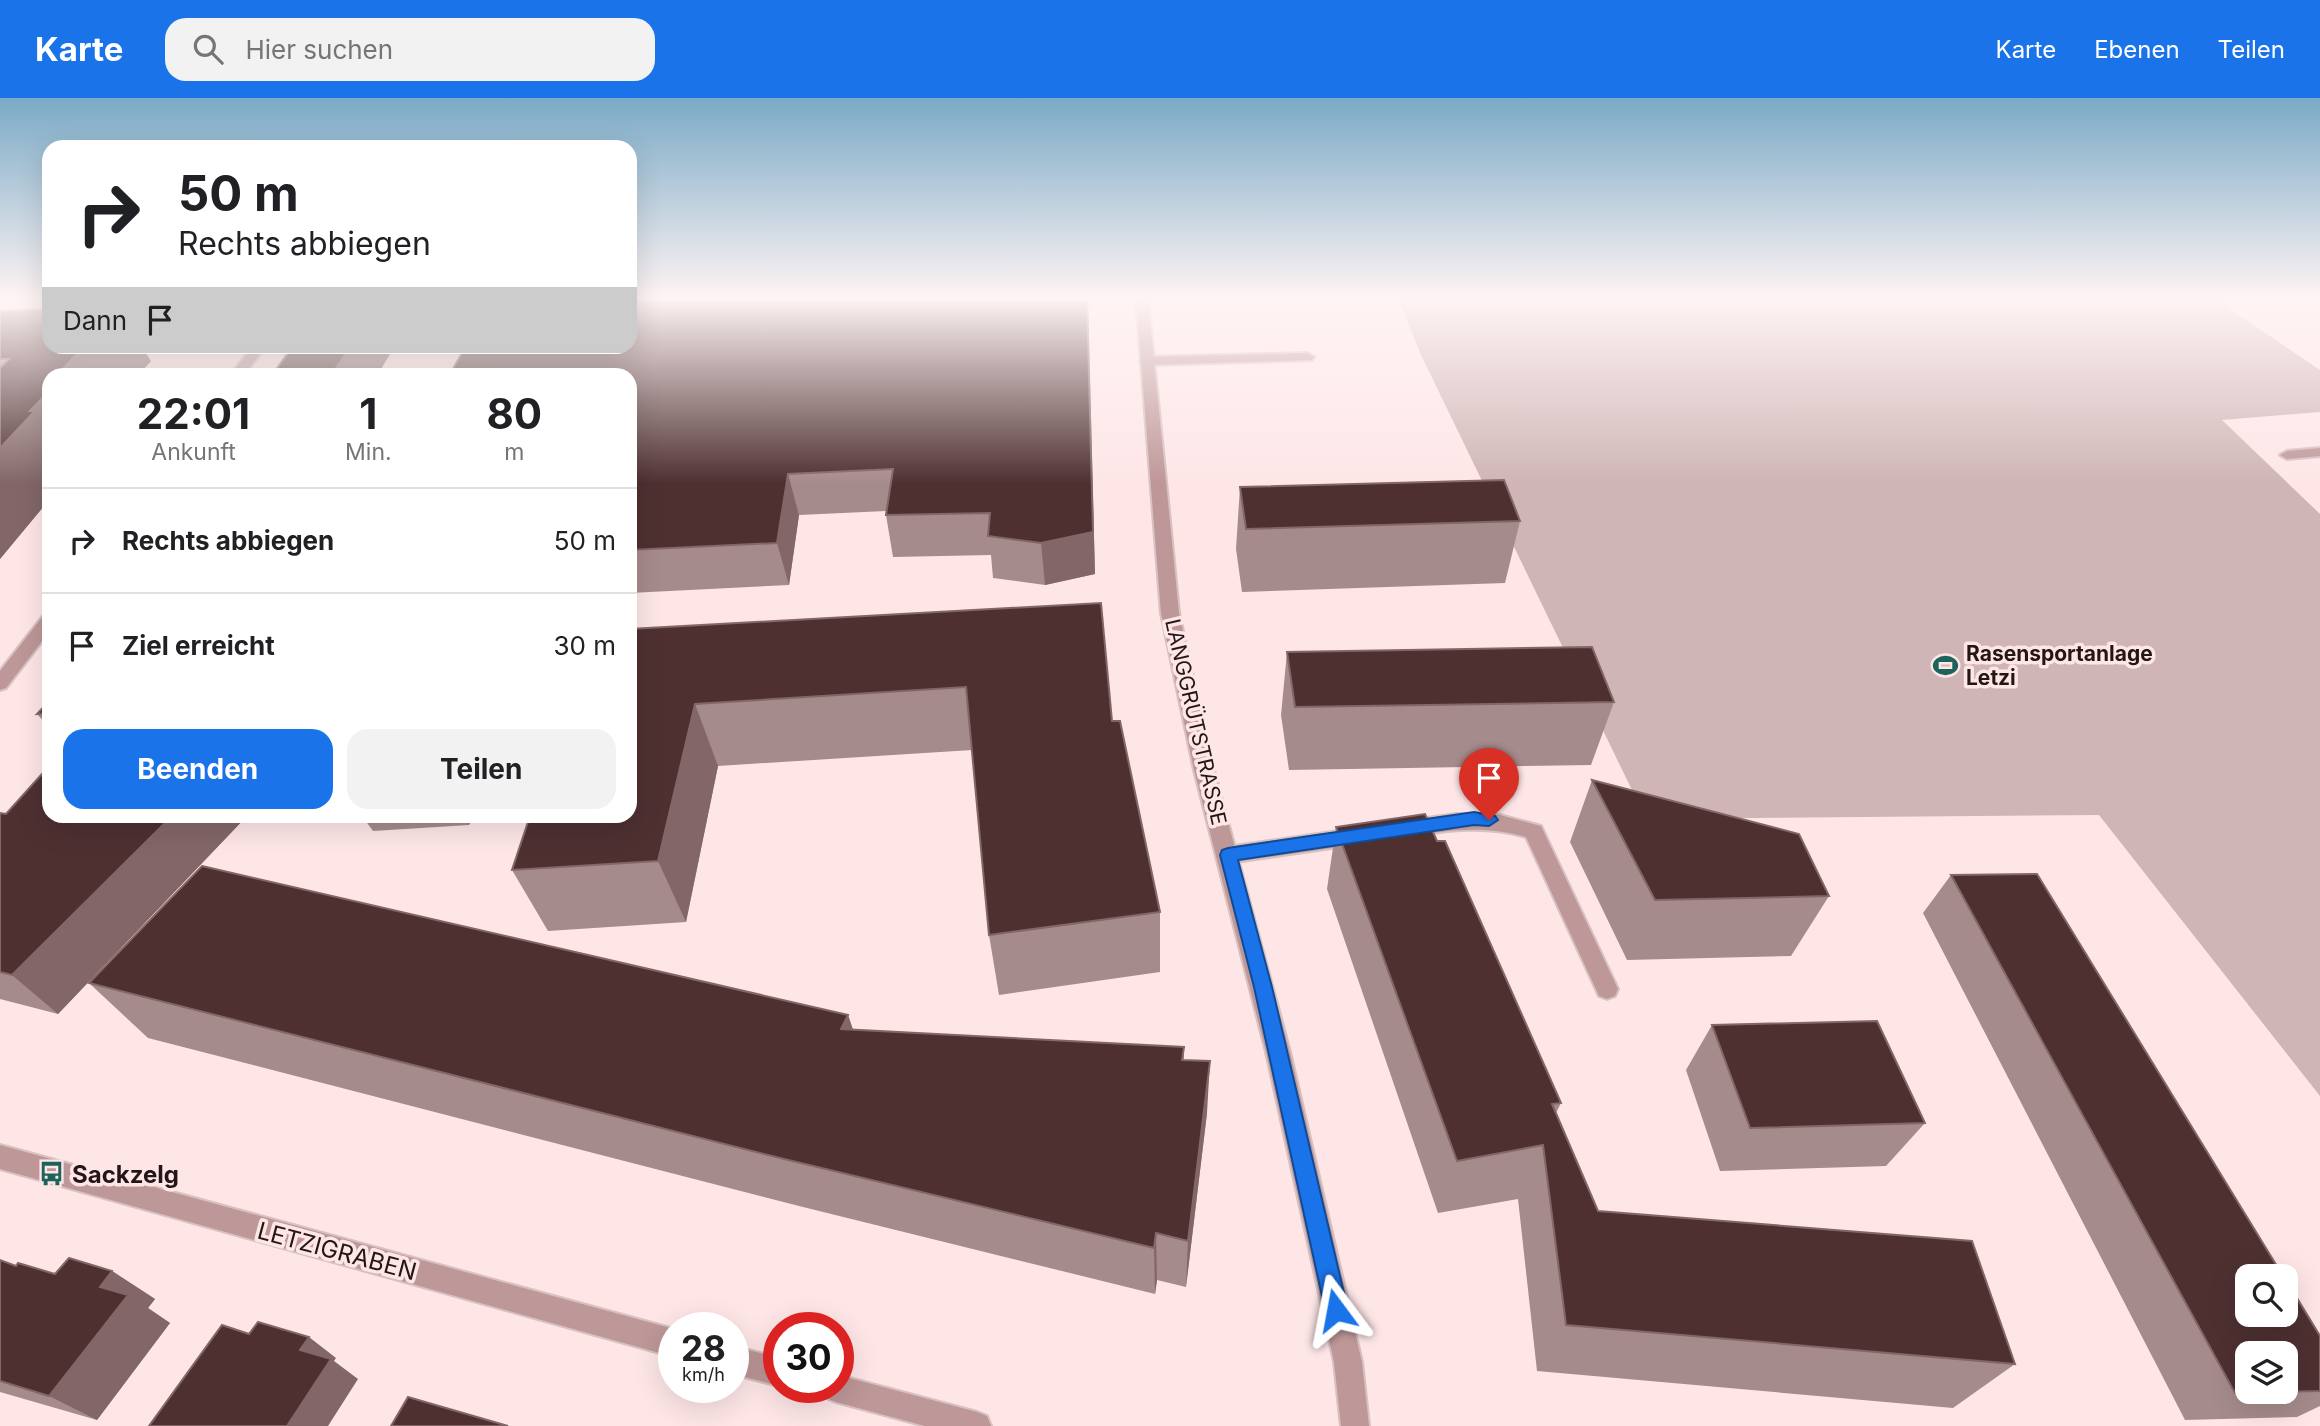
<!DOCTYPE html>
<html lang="de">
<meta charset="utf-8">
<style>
body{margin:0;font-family:Inter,sans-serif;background:#f2f2f2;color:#202124;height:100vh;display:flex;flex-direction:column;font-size:26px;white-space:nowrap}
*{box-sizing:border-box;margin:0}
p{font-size:23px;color:#757577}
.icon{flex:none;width:38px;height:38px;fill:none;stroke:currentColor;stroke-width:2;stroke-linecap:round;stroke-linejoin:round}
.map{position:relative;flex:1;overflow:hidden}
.sheet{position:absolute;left:42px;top:270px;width:595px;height:455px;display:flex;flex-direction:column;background:#fff;border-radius:21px;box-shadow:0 7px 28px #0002}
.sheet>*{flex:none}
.top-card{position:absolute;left:42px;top:42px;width:595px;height:214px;border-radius:21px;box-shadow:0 7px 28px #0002;background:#fff;color:#202124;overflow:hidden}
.controls{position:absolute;left:2235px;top:1166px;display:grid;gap:14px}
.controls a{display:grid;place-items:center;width:63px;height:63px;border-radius:14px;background:#fff;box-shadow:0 7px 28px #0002;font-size:35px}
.speed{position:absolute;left:658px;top:1214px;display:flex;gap:14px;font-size:35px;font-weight:700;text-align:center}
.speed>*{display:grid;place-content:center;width:91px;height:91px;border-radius:50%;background:#fff;box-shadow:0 7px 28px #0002;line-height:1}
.speed small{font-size:18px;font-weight:400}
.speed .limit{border:10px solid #d22;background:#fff;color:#111}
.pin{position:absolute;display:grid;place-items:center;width:60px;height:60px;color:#fff;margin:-72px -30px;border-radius:50% 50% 50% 0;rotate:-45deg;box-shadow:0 0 7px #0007}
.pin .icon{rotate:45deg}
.me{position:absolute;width:77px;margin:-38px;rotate:347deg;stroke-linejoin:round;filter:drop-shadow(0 0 5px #0008)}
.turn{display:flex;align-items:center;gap:24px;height:147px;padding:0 21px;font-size:32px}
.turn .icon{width:91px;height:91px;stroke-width:2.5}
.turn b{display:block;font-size:49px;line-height:60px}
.then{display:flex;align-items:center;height:66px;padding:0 21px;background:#0003;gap:14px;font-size:26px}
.eta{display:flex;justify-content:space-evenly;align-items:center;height:119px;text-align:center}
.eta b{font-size:42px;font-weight:700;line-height:49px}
.cta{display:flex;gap:14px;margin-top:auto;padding:14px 21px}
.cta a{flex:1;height:80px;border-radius:21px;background:#1a73e8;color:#fff;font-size:28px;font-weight:700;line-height:80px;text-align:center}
.cta a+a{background:#f2f2f2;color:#202124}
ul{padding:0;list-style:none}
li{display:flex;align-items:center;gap:21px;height:105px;padding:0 21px;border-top:2px solid #e0e0e0}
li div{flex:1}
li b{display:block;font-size:26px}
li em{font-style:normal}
header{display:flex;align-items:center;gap:42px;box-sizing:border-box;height:98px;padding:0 35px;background:#1a73e8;color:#fff}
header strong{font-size:33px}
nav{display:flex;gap:38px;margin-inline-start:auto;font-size:24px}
.search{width:490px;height:63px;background:#f2f2f2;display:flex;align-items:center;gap:18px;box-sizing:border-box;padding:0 24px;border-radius:21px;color:#757577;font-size:26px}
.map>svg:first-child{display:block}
.green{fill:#cfb5b5}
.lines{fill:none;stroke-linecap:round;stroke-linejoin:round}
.service-casing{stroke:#d7c1c1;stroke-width:4}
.minor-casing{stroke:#d7c1c1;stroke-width:4}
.service{fill:#be9798;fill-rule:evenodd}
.minor{fill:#be9798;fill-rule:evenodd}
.wall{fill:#a68b8c}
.shaded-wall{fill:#836768}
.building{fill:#4e3031;stroke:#836768;stroke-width:2;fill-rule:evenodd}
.route{fill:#1a73e8;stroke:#114b97;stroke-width:2}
.labels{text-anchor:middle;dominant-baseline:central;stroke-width:7;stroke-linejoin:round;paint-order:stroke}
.poi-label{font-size:21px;font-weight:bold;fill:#231616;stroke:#fee6e7;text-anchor:start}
.street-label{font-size:21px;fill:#231616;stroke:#fee6e7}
.near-poi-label{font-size:24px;font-weight:bold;fill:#231616;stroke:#fee6e7;text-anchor:start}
.near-street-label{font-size:24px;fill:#231616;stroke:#fee6e7}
</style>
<header>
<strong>Karte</strong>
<div class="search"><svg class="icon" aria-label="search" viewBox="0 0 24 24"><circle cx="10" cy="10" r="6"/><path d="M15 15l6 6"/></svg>Hier suchen</div>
<nav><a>Karte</a><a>Ebenen</a><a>Teilen</a></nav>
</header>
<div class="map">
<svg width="2320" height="1328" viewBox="0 0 2320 1328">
<rect width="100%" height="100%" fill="#fee6e7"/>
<path class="green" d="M1398 201H2215L2320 272V314L2222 322 2320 416V998L2099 717 1646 721 1421 257Z"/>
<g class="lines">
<defs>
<path id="service" d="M1307 255 1314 259 1312 262 1147 267 1140 263 1147 259Z
M2320 350V358L2287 361 2280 357 2287 353Z
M1456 716 1500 717 1541 728 1618 891 1615 898 1607 901 1599 898 1526 739C1486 727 1447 732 1406 739L1399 736 1396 731 1399 726 1406 723Z
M1359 730 1366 732 1369 738 1366 744 1359 746 1228 765 1221 763 1218 757 1221 751 1228 749Z"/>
<path id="minor" d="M1136 201H1148L1179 515 1214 672 1290 954 1362 1264 1369 1328H1341L1334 1264 1266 954 1194 672 1161 515Z
M253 248H266L245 276H231Z
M49 516V534L6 590 0 592V573L43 518Z
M0 1047 674 1231V1259L0 1071Z
M733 1248 779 1260V1288L733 1276Z
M838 1277 977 1314 987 1318 991 1328H925L836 1304 826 1300 822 1290H838Z"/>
</defs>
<use href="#service" class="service-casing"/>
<use href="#minor" class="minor-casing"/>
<use href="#service" class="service"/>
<use href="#minor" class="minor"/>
</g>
<path class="wall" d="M630 201H1088L1095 476 1045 487 993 480 991 457 893 459 886 417V413L799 417 789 487 630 495Z
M0 213 151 263 139 276H49V402L0 461Z
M1240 389 1520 423 1505 485 1242 494 1236 451Z
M1101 505 1112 623 1160 814V874L999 897 989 837 972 652 718 668 686 824 548 833 512 772 630 531Z
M1287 554 1614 604 1591 667 1289 672 1281 617Z
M49 603V629L37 616Z
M1592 682 1829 798 1791 858 1627 862 1570 744Z
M0 715 6 716 49 718H247L58 916 0 901Z
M362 718H472L469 727 373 733Z
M1336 729 1437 743 1561 1005 1556 1015 1598 1113 2015 1266 1953 1310 1537 1273 1518 1101 1438 1115 1327 791Z
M1951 777 2320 1238V1308L2297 1319 2185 1322 1923 815Z
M89 885 848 917 853 932 1184 949V962L1207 1015 1186 1189 1157 1182 1155 1196 803 1109 148 940Z
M1712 927 1925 1025 1886 1068 1720 1073 1686 972Z
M0 1162 16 1168 55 1176 112 1173 155 1201 148 1210 170 1225 97 1322 0 1294Z"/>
<path class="shaded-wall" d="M1087 201 1095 476 1045 487 1041 445Z
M84 248H141L151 263 139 276H58Z
M351 248H395L378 276H332Z
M49 293V402L0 461V350L30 313Z
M788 376 799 417 789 487 777 445Z
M695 606 718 668 686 824 658 763Z
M172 718H247L58 916 12 877Z
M464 718H472L469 727Z
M848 917 866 970 841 931Z
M1210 963 1207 1015 1186 1189 1188 1143Z
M1156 1135 1157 1182 1155 1196 1154 1150Z
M112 1173 155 1201 148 1210 170 1225 97 1322 49 1298 100 1189Z
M309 1239 336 1260 334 1263 358 1281 328 1328H287L300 1252Z"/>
<path class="building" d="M630 201H1087L1093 434 1041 445 988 438 990 415 886 417 893 371 788 376 777 445 630 452V276H450L466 248H630Z
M49 211V248H84L58 276H49V293L30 313H35L0 350V270L9 261H0V213Z
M293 248H351L332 276H273Z
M1504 382 1520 423 1246 431 1240 389Z
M1101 505 1112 623H1120L1160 814 989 837 966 589 695 606 658 763 512 772 530 718H630V531Z
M1592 549 1614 604 1295 609 1287 554Z
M49 603V615L37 616Z
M49 668V718H172L12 877 0 874V715L6 716Z
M1592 682 1799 736 1829 798 1655 802Z
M1425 716 1437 743H1445L1561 1005 1552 1006 1598 1113 1972 1143 2015 1266 1566 1227 1543 1047 1457 1063 1336 729Z
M202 768 848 917 841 931 1184 949 1182 962 1210 963 1188 1143 1156 1135 1154 1150 780 1060 89 885Z
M2037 776 2283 1178H2247V1216H2286V1182L2320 1238V1293L2235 1295 1951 777ZM2247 1255H2286V1293H2247Z
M1877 923 1925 1025 1750 1030 1712 927Z
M69 1160 112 1173 100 1189 128 1197 49 1298 0 1283V1162L16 1168 18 1165 55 1176Z
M258 1224 309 1239 300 1252 331 1261 287 1328H149L222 1227 249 1236Z
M408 1299 508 1328H391Z"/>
<linearGradient id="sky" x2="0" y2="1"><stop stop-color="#7aaac6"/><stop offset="0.52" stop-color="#fff4f4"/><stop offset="1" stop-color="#fff4f4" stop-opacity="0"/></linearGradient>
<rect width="2320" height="386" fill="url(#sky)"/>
<path class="route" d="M1474 714 1495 718 1498 722 1489 728 1474 727 1238 762 1272 889 1348 1212 1344 1220 1336 1224 1329 1220 1325 1212 1254 889 1220 757 1222 752 1228 750Z"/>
<defs>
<symbol id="stadium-bare" viewBox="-9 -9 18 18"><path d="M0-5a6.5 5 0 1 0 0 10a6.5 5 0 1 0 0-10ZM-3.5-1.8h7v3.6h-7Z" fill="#1c645a" stroke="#fee6e7" stroke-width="2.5" paint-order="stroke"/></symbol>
<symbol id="bus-bare" viewBox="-9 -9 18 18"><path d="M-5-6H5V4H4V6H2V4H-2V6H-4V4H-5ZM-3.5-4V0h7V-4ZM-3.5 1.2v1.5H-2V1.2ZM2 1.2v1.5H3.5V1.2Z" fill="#1c645a" stroke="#fee6e7" stroke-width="2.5" paint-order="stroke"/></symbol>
</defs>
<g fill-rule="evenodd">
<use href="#stadium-bare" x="1928" y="550" width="35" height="35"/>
<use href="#bus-bare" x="34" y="1058" width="35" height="35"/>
</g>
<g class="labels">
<g class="poi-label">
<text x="1966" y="555">Rasensportanlage<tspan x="1966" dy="24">Letzi</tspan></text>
</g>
<g class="street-label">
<text transform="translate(1196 624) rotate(77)">LANGGRÜTSTRASSE</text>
</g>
<g class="near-poi-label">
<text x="72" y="1076">Sackzelg</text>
</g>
<g class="near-street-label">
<text transform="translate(337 1153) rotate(15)">LETZIGRABEN</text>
</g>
</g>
</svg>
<div class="controls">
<a><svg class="icon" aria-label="search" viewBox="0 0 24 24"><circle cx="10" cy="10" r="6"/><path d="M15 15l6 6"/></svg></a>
<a><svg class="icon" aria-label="layers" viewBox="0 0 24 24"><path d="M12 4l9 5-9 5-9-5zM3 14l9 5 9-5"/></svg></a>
</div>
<div class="speed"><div>28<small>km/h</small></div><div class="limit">30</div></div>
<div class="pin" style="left:1489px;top:722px;background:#d93025"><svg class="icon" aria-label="arrive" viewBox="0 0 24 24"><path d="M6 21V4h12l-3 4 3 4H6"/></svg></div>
<svg class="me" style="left:1336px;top:1212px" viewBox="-20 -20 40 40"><path d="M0-17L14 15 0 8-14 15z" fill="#1a73e8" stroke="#fff" stroke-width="4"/></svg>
<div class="top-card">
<div class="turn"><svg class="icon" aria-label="right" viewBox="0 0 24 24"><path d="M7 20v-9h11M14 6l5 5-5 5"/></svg><div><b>50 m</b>Rechts abbiegen</div></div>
<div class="then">Dann<svg class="icon" aria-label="arrive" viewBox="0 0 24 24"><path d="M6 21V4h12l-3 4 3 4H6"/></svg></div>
</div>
<section class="sheet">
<div class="eta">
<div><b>22:01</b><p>Ankunft</p></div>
<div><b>1</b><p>Min.</p></div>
<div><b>80</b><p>m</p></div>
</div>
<ul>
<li><svg class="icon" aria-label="right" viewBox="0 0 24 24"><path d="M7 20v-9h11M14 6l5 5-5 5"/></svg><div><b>Rechts abbiegen</b></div><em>50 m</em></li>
<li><svg class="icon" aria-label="arrive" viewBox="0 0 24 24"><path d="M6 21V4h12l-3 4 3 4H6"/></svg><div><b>Ziel erreicht</b></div><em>30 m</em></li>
</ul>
<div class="cta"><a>Beenden</a><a>Teilen</a></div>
</section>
</div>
